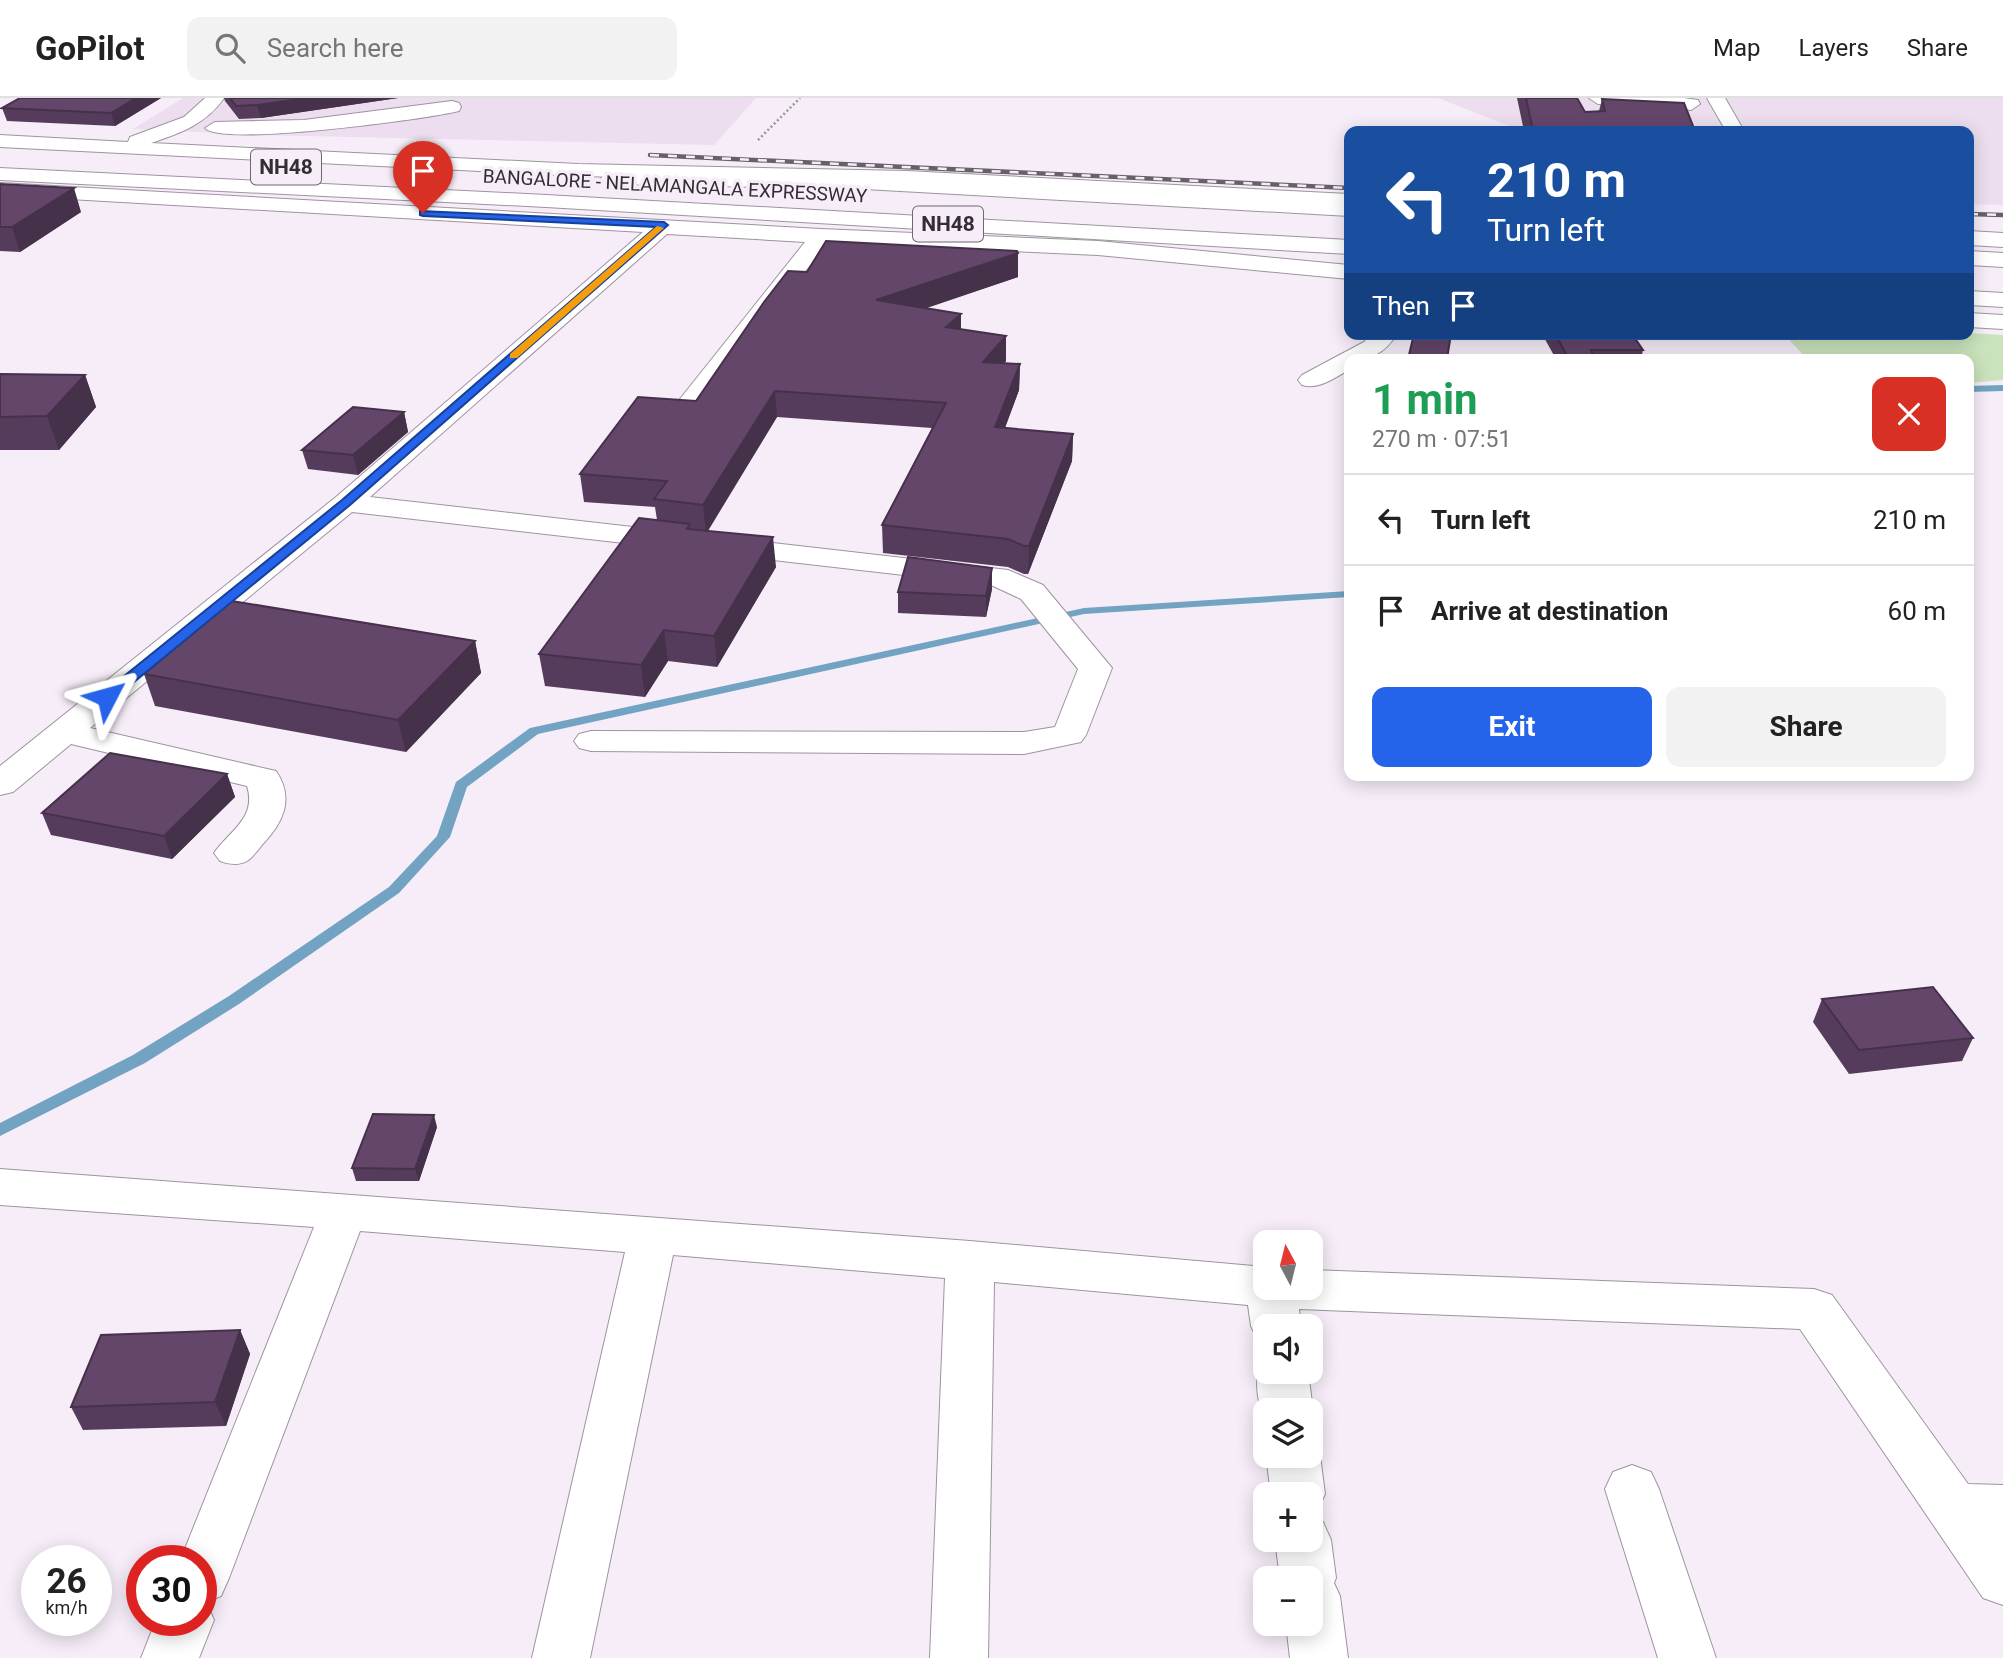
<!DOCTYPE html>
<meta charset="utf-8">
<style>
body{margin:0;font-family:Roboto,sans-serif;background:#f2f2f2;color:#222;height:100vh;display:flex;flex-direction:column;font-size:26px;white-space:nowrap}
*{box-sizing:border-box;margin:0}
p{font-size:23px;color:#767676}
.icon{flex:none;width:38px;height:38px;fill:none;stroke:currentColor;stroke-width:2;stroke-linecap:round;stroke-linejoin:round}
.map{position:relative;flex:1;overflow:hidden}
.sheet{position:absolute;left:1344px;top:256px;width:630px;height:427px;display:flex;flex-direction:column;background:#fff;border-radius:14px;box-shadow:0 4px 18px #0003}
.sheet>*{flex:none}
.top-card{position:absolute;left:1344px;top:28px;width:630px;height:214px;border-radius:14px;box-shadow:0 4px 18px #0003;background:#1a4fa0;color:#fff;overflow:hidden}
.needle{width:46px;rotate:353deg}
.fabs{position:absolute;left:1253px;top:1132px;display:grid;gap:14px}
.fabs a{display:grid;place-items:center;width:70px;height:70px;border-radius:14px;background:#fff;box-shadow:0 4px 18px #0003;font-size:35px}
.speed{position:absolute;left:21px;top:1447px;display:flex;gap:14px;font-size:35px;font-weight:700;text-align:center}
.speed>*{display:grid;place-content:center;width:91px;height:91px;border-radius:50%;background:#fff;box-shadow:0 4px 18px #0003;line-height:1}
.speed small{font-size:18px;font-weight:400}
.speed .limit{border:10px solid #d22;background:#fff;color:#111}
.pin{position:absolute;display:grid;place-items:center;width:60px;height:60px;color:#fff;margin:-72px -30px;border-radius:50% 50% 50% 0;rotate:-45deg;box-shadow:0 0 7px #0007}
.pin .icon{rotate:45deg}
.me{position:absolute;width:77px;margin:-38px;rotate:51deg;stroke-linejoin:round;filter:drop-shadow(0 0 5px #0008)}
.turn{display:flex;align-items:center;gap:24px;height:147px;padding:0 28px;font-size:32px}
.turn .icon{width:91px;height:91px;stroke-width:2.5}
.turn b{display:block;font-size:49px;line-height:60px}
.then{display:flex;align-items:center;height:66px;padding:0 28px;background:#0003;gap:14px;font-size:26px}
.round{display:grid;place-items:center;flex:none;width:74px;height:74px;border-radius:14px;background:#f2f2f2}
.head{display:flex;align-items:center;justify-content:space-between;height:119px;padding:0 28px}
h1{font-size:42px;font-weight:700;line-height:52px;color:#1e9e55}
.cta{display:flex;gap:14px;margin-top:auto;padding:14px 28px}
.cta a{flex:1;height:80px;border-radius:14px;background:#2563eb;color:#fff;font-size:28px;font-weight:700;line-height:80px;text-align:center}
.cta a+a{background:#f2f2f2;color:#222}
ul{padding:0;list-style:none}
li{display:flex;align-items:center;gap:21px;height:91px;padding:0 28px;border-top:2px solid #e0e0e0}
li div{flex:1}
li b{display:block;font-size:26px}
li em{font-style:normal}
header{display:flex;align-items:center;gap:42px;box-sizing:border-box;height:98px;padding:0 35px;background:#fff;border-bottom:2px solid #e0e0e0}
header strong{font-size:33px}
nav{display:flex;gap:38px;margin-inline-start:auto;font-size:24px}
.search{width:490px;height:63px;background:#f2f2f2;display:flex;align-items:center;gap:18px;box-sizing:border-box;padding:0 24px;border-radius:14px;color:#767676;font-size:26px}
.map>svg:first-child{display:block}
.built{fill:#ecdeef}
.green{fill:#cae3bc}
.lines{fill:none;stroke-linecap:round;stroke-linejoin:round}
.stream{fill:#72a3c2;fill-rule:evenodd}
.minor-casing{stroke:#9d949f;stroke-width:2}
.highway-casing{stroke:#9d949f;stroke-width:2}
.path{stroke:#9b959d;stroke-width:2.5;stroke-dasharray:2 2.5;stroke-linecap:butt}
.minor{fill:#fff;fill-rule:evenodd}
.highway{fill:#fff;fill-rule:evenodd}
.rail-casing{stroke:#666067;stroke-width:4.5}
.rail{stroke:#f6edf8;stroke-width:2.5;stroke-dasharray:9;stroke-linecap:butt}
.wall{fill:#563c5c}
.shaded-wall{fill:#46314b}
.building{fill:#64466b;stroke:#46314b;stroke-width:2}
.route{fill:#2563eb;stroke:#184099;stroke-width:2}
.slow{fill:#f59e0b}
.labels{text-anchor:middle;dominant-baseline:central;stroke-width:7;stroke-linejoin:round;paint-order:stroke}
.far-street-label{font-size:19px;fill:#322e33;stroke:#f6edf8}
.shield{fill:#f6edf8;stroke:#6d676e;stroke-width:2}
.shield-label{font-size:21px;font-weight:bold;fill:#322e33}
</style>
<header>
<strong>GoPilot</strong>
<div class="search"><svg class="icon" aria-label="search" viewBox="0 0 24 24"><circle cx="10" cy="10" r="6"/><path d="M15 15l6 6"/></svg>Search here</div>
<nav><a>Map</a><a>Layers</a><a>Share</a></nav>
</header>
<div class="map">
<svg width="2003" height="1560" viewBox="0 0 2003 1560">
<rect width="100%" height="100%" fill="#f6edf8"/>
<path class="built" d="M183 0H756L714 47 258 37 133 31Z
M1438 0H2003V107L1969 106V33H1513L1512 29Z"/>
<path class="green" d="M1969 235 2003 237V282L1969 285V261H1807L1784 236Z"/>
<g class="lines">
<path class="stream" d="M2003 287V293L1969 294V288Z
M1349 493V499L1084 516 538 636 467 689 450 739 399 795 239 906 145 965 0 1038V1025L133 957 229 898 389 789 437 738 456 684 530 630 1084 510Z"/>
<defs>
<path id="minor" d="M205 0H224C206 26 181 35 151 45L578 66 907 73 1349 96V108L907 85 578 78 0 49V37L128 44 130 39 184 19Z
M1589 0H1684L1698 2 1700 6 1691 12 1598 6Z
M1707 0H1725L1744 33H1726Z
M452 3 459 5 461 9 459 13C427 21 220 49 205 30L215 24 304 22Z
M0 85 821 131 1098 143 1349 167V181L1098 157 827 145 698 312 689 314 680 312 676 306 805 144 667 136 370 399 1008 472 1043 487 1112 570 1086 637 1081 644 1024 656 591 653 579 650 574 643 579 636 591 633 1024 634 1055 629 1078 571 1021 501 991 487 352 414 90 630 276 673C295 701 283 725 262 747 258 752 252 760 247 763 238 768 228 766 220 763L214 755C230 732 257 720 247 688L71 646 13 694 0 697V668L336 399 643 134 0 97Z
M1969 133 2003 135V149L1969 147Z
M1969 215 2003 217V231L1969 229Z
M1371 236H1397C1384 256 1372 261 1349 261V272C1334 280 1319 292 1302 287L1298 282 1302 277 1364 244Z
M0 1071 970 1143 1265 1169V1190H1311V1172L1814 1191 1832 1197 1968 1386 2003 1387V1507L1983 1500 1800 1231 1299 1211 1301 1228H1265V1245L1258 1242 1251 1228 1248 1207 994 1184 988 1560H930L945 1180 673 1157 590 1560H532L625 1154 360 1133 229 1480 221 1498 206 1504 214 1522 199 1560H141L156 1522H201V1463H180L314 1129 0 1107Z
M1265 1258V1274H1308L1313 1312 1311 1317V1312H1265V1321C1256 1302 1253 1275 1265 1258Z
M1311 1341 1320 1358 1325 1396 1317 1413 1311 1415V1396H1271L1266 1358H1311Z
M1632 1367 1651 1374 1659 1391 1716 1560H1658L1605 1391 1613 1374Z
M1311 1420 1323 1424 1331 1442 1336 1480 1334 1485 1340 1498 1348 1560H1290L1286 1526H1311V1480H1280L1275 1442H1311Z"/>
<path id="highway" d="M0 70 546 97 1349 142V156L546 109 0 82Z
M610 76 864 79 1349 106V118L864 91 603 86 600 82 603 78Z
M1969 153 2003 155V169L1969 167Z
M1969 193 2003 195V209L1969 207Z"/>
</defs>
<use href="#minor" class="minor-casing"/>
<use href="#highway" class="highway-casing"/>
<path class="path" d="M758 42 800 0"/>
<use href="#minor" class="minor"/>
<use href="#highway" class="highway"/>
<defs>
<path id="rail" d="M650 57 1349 90
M1969 116 2003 117"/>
</defs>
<use href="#rail" class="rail-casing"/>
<use href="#rail" class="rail"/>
</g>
<path class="wall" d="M20 0H161L115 28 7 23 2 10Z
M224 0H398L261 20 239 21 225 3Z
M1517 0H1577L1585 14 1599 13 1602 1 1695 33H1524Z
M0 86 81 114 20 154 0 153Z
M807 174 1018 179 925 210 961 232 1006 263 1004 265 1020 266 1019 292 1005 330 1073 336 1072 363 1028 476H1024L1008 469 883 455 882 427 932 330 777 319 708 433 776 469 717 569 668 563 645 599 545 588 539 556 657 422 655 409 584 404 580 376 696 303Z
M1542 236H1632L1643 252 1641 261H1556Z
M0 276 85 277 96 309 59 352H0Z
M404 314 408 334 358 377 308 371 302 352Z
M992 491 986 519 898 515V494Z
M475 543 481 575 406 654 155 608 144 576Z
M227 676 235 699 172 761 51 737 42 715Z
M1822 901 1973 940 1962 963 1849 976 1813 924Z
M437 1029 419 1083H356L352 1070Z
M240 1232 250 1256 226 1328 83 1332 71 1309Z"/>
<path class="shaded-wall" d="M136 0H161L115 28 111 15Z
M308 0H398L261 20 257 7Z
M74 90 81 114 20 154 12 129Z
M1018 155V179L877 227 876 202Z
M961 216V241L946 229Z
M1006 238V263L983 289V264Z
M1020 266 1019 292 995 356V329Z
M85 277 96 309 59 352 47 318Z
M775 293 777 319 706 435 703 407Z
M404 314 408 334 358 377 353 357Z
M1073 336 1072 363 1028 476 1029 448Z
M773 439 776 469 717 569 714 538Z
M992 470V491L986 519V498Z
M664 532 668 563 645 599 641 567Z
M475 543 481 575 406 654 398 622Z
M227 676 235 699 172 761 164 738Z
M434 1017 437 1029 419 1083 415 1071Z
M240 1232 250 1256 226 1328 215 1304Z"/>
<path class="building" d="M20 0H136L111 15 2 10Z
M230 0H308L257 7 236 8Z
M1526 0H1577L1585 14 1605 13 1602 1 1684 5 1695 33H1533Z
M0 86 74 90 12 129H0Z
M826 143 1017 153 1018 155 876 202 961 216 946 229 1006 238 983 264 1020 266 995 329 1073 336 1029 448H1024L1008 441 882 427 946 305 775 293 703 407 654 401 667 383 580 376 638 299 696 303 764 204 788 173 807 174Z
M1414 236H1451L1447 261H1408Z
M1555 236H1632L1643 252H1591L1594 261H1569Z
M0 276 85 277 47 318 0 319Z
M353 309 404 314 353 357 302 352Z
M639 420 690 426 687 431 773 439 714 538 664 532 641 567 539 556Z
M908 459 992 470 986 498 898 494Z
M232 503 475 543 398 622 144 576Z
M110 655 227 676 164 738 42 715Z
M1933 889 1973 940 1859 952 1822 901Z
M373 1016 434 1017 415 1071 352 1070Z
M240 1232 215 1304 71 1309 101 1237Z"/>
<path class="route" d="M420 113 664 124 668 127 350 407 112 602H102V596L342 402 656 129 423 118 420 117Z"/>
<path class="slow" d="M657 128 664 130 517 260H510V256Z"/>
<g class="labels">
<g class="far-street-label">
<text transform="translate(675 88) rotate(3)">BANGALORE - NELAMANGALA EXPRESSWAY</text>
</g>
<g class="shield">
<rect x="251" y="51.5" width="70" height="35" rx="5"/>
<rect x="913" y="108.5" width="70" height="35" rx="5"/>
</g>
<g class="shield-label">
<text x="286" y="69">NH48</text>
<text x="948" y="126">NH48</text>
</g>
</g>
</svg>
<div class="fabs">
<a><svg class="needle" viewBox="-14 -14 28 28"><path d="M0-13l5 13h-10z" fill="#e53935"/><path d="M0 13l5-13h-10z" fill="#767676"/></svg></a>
<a><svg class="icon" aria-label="sound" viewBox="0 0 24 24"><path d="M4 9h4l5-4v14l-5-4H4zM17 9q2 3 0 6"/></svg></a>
<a><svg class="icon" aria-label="layers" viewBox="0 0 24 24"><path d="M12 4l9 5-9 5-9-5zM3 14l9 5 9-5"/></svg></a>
<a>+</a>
<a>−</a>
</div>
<div class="speed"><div>26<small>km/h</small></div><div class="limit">30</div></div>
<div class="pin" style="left:423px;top:115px;background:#d93025"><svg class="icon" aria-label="arrive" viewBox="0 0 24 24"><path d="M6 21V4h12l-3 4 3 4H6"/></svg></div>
<svg class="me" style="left:107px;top:599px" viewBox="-20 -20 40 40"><path d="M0-17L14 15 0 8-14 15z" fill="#2563eb" stroke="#fff" stroke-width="4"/></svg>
<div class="top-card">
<div class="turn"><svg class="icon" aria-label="left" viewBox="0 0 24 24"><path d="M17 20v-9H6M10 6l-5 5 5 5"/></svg><div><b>210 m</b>Turn left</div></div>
<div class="then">Then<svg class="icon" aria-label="arrive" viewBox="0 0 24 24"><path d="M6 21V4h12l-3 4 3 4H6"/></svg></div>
</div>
<section class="sheet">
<div class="head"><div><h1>1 min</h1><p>270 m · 07:51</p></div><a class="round" style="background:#d93025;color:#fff"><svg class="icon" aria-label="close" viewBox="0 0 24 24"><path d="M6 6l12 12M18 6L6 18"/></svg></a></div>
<ul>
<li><svg class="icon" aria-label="left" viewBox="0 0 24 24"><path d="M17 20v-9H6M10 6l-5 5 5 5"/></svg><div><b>Turn left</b></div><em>210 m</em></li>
<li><svg class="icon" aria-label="arrive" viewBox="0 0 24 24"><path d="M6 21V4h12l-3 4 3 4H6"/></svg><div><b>Arrive at destination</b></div><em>60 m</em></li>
</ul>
<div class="cta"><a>Exit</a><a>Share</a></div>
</section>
</div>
